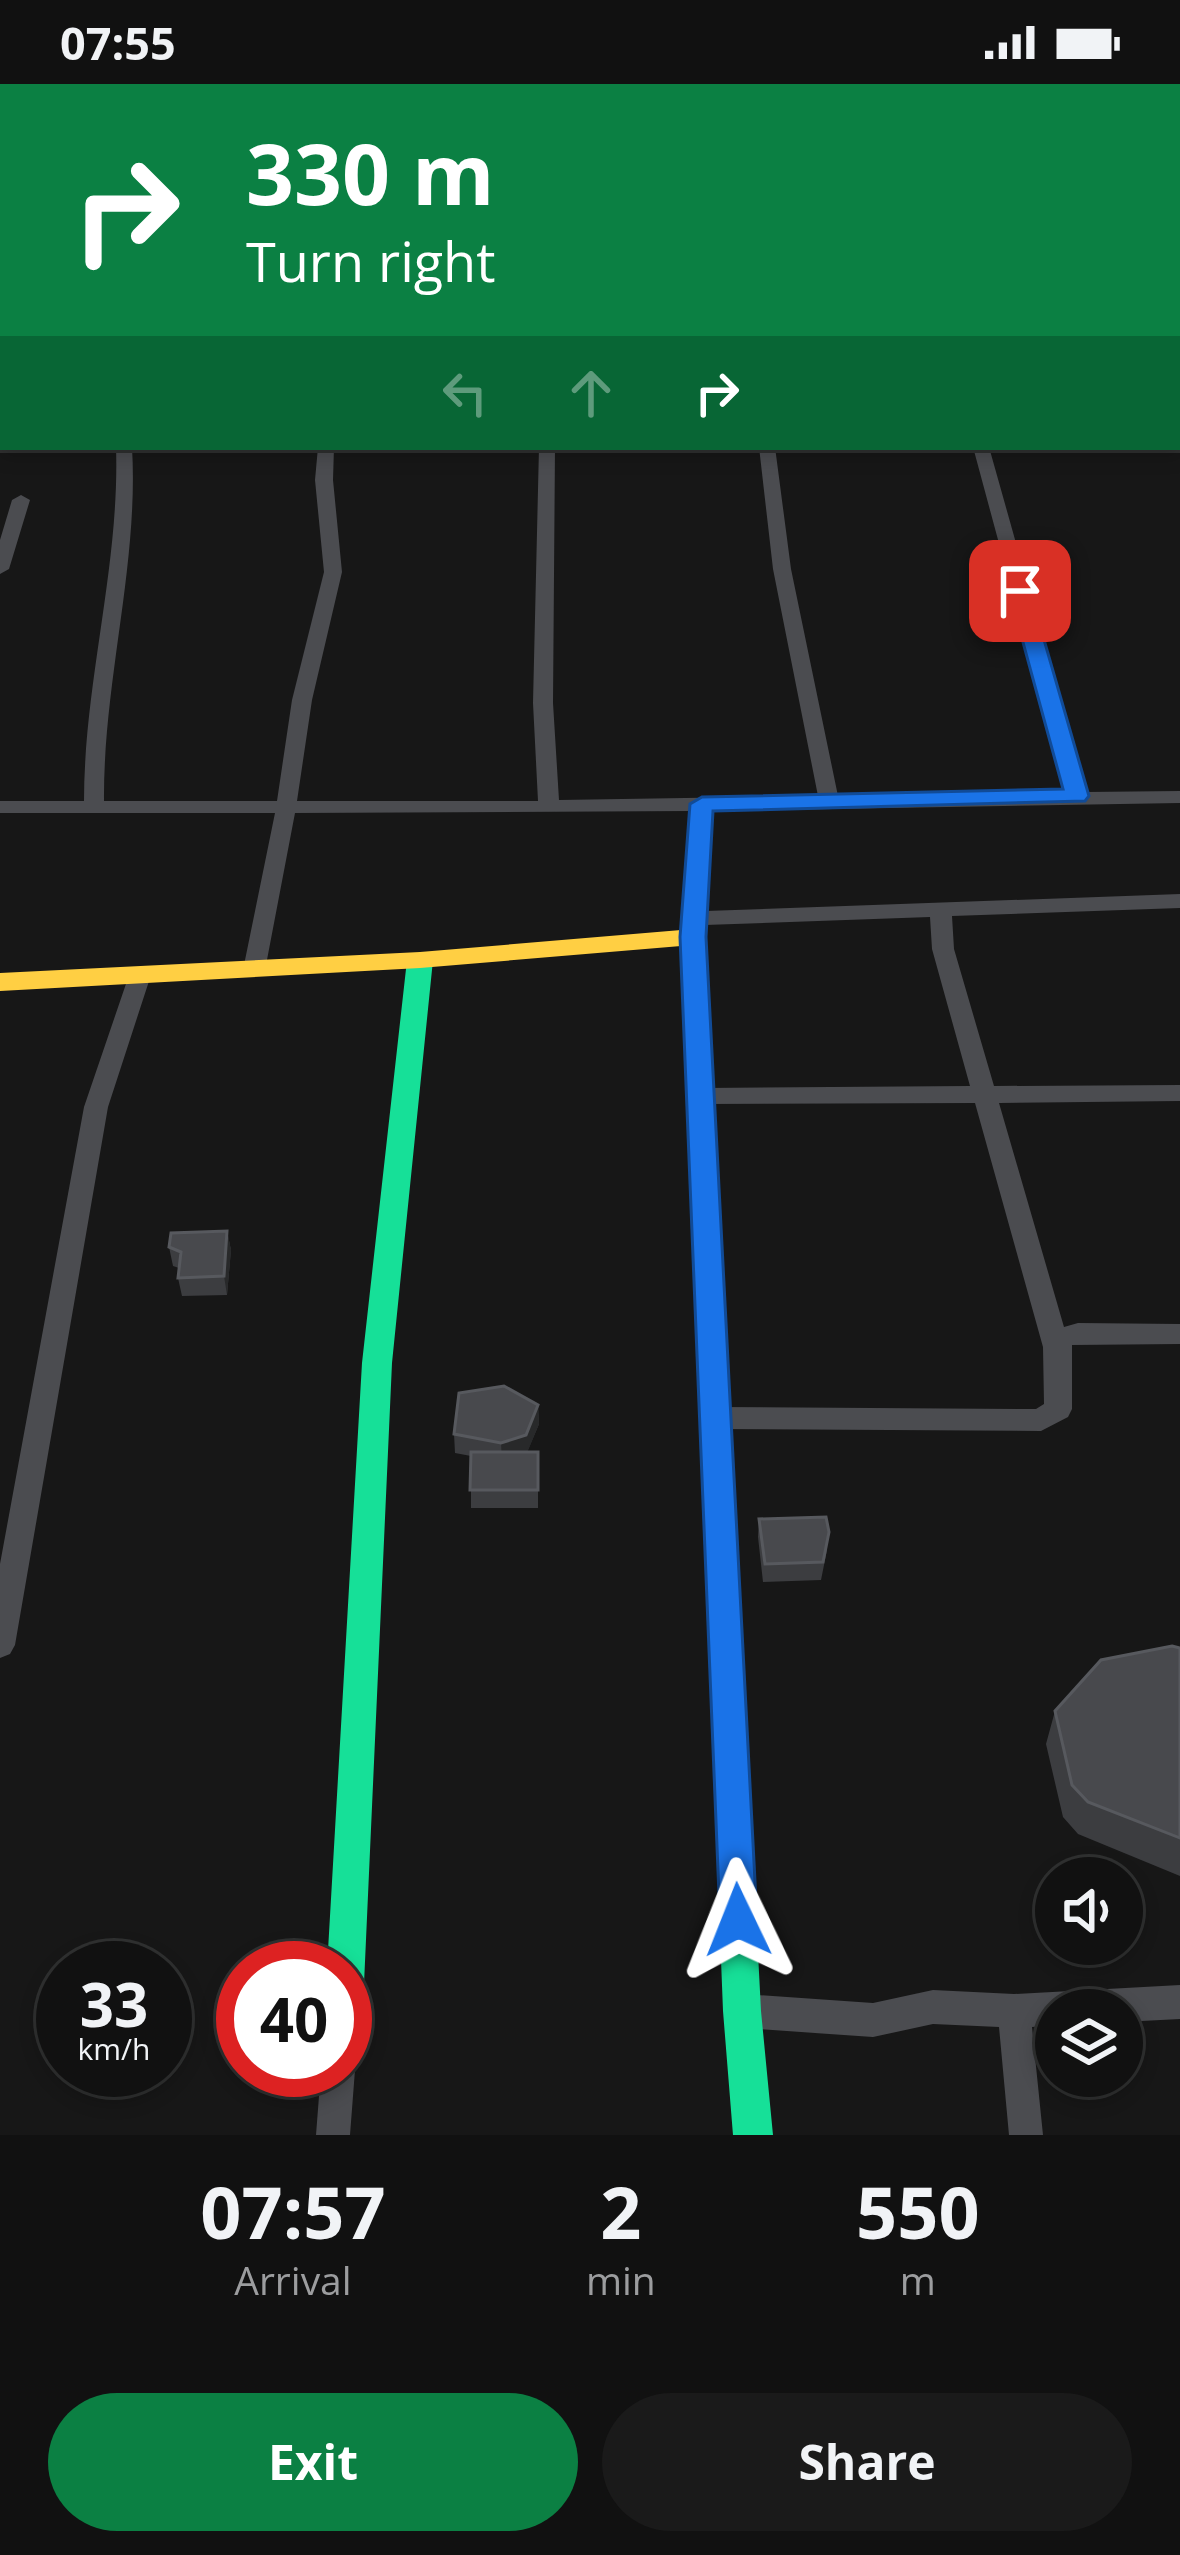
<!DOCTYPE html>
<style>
body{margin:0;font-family:"Open Sans",sans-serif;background:#1a1a1a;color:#f1f3f6;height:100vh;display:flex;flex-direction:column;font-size:45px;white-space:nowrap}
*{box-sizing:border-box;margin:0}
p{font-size:39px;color:#9c9d9f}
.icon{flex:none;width:66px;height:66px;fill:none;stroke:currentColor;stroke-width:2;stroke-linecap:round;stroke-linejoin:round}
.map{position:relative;height:2051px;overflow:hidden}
.drawer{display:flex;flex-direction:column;background:#111;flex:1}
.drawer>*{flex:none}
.top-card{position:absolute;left:0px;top:0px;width:1182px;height:366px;box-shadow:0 6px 18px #0003,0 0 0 3px #303131;background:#0b8043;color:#fff;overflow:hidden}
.tools{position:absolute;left:1035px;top:1773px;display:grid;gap:24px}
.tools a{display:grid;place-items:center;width:108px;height:108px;border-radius:50%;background:#111;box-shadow:0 6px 18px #0003,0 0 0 3px #303131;font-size:60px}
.speed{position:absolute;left:36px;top:1857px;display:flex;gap:24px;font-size:60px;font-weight:700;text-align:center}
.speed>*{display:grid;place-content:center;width:156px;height:156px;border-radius:50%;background:#111;box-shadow:0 6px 18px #0003,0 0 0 3px #303131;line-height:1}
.speed small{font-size:30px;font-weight:400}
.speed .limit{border:18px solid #d22;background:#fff;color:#111}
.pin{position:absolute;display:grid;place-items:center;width:102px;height:102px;color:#fff;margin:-51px;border-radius:24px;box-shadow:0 6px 18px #0006}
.me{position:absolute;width:132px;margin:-66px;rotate:358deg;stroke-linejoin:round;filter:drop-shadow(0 0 9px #0008)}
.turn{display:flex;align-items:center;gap:42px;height:252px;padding:0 48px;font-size:54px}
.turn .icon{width:156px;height:156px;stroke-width:2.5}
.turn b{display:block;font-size:84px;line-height:102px}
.lanes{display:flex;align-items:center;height:114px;padding:0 48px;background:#0003;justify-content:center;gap:60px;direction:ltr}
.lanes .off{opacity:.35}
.eta{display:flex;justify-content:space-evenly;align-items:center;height:204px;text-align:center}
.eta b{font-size:72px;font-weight:700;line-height:84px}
.button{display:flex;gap:24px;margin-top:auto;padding:24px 48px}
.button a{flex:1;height:138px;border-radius:72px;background:#0b8043;color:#fff;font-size:48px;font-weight:700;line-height:138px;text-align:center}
.button a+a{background:#1a1a1a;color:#f1f3f6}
.status{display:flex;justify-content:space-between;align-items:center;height:84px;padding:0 60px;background:#111;direction:ltr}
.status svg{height:33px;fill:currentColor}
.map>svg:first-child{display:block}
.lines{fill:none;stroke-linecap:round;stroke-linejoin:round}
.street{fill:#4b4c50;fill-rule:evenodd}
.fast{fill:#16e098;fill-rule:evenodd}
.slow{fill:#ffcf43;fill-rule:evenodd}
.wall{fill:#3c3d40}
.shaded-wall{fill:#28292a}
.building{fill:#48494d;stroke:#57595e;stroke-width:3}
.route{fill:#1a73e8;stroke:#114b97;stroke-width:3}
</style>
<div class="status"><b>07:55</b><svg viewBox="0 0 49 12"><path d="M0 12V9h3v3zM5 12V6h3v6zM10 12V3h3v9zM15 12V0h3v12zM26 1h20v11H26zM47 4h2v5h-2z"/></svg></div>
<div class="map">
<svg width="1180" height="2051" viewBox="0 0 1180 2051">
<rect width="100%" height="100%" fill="#171717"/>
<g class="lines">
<path class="street" d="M191 0H205L190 3Z
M446 0H460L445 3Z
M698 0H712V3H698Z
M856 0H870V3H856Z
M0 127H3V135H0Z
M0 180H3V190H0Z
M1179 183 1180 184V194L1179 193Z
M1179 309H1180V321H1179Z
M116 363H132C139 480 103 598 104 717H277L292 616 324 488 315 396 318 363H334L333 396 342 488 312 616 297 717H538L533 619 539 363H555L553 619 559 716 818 712 773 485 759 363H775L791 485 838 712 1066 708 973 363H989L1086 708 1180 707V719L712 727 706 827 1180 810V824L952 832 954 865 994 1002 1180 1001V1017L999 1019 1064 1243 1078 1239 1180 1240V1260L1072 1261V1325L1068 1333 1041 1347 715 1345 705 1342 701 1334 705 1326 715 1323 1036 1325 1044 1320 1043 1263 975 1019 704 1020 692 1012 704 1004 970 1002 932 865 930 833 705 841 702 850H686L683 845 691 727 295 729 266 881 255 888 247 886 244 881 275 729H0V717H84C84 598 120 481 116 363Z
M21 411 30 416 9 485 0 490V456L12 416Z
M139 886 150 894 108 1023 15 1561 10 1570 0 1574V1480L84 1023 128 894Z
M1180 1901V1935L1122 1938V1926H1056V1941L1032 1943 1043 2051H1009L999 1943 933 1940 873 1953 742 1944 730 1939 725 1927 730 1915 742 1910 873 1919 933 1906 1014 1910Z
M345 1972 355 1986 350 2051H316L321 1986H345Z"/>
<path class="fast" d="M420 868 433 876 392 1279 364 1900 358 1913 345 1918V1884H327L362 1279 407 876Z
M699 968 712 977 761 1927 773 2051H733L723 1927 686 977Z"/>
<path class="slow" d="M693 845 705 853 712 977 699 986 686 977 681 862 420 884 0 907V889L420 868Z"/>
</g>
<path class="wall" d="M227 1147 231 1166 227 1211 182 1212 178 1194 179 1184 173 1182 169 1163Z
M538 1321 539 1340 527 1368H538V1424H471V1372L455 1369 454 1350Z
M759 1435 827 1466 821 1496 763 1498 758 1453Z
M1180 1564V1792L1078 1750 1063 1733 1046 1660 1055 1627Z"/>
<path class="shaded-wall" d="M227 1147 231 1166 227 1211 224 1192Z
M538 1321 539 1340 527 1369 502 1377 501 1359Z"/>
<path class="building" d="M227 1147 224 1192 178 1194 181 1168 169 1163 171 1149Z
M504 1302 538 1321 526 1351 501 1359 454 1350 459 1309Z
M471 1368H538V1406H470Z
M826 1433 829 1448 823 1478 765 1480 759 1435Z
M1172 1562 1180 1564V1754L1088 1718 1072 1701 1055 1627 1101 1576Z"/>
<path class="route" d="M1020 501 1030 507 1089 712 1085 717 713 727 706 853 757 1836 751 1849 738 1854 725 1849 720 1836 680 853 690 720 702 713 1063 705 1009 507Z"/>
</svg>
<div class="tools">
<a><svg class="icon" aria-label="sound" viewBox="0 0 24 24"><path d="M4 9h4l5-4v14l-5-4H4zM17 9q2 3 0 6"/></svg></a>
<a><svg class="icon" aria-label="layers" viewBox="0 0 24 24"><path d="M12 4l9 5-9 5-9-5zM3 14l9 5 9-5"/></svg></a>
</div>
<div class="speed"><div>33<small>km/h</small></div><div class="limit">40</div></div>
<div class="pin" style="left:1020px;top:507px;background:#d93025"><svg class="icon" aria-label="arrive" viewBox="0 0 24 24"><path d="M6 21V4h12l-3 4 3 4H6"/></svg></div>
<svg class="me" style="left:738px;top:1836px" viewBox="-20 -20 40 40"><path d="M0-17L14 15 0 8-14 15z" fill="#1a73e8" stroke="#fff" stroke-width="4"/></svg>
<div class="top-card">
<div class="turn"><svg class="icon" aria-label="right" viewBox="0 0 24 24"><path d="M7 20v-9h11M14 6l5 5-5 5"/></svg><div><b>330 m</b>Turn right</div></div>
<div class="lanes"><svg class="icon off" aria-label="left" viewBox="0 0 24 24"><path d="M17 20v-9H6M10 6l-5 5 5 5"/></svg><svg class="icon off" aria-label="ahead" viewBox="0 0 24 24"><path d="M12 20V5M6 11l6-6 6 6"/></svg><svg class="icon" aria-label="right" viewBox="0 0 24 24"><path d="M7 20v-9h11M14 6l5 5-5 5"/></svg></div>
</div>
</div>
<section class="drawer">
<div class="eta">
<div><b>07:57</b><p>Arrival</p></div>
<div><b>2</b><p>min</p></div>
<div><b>550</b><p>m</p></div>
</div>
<div class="button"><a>Exit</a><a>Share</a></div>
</section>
